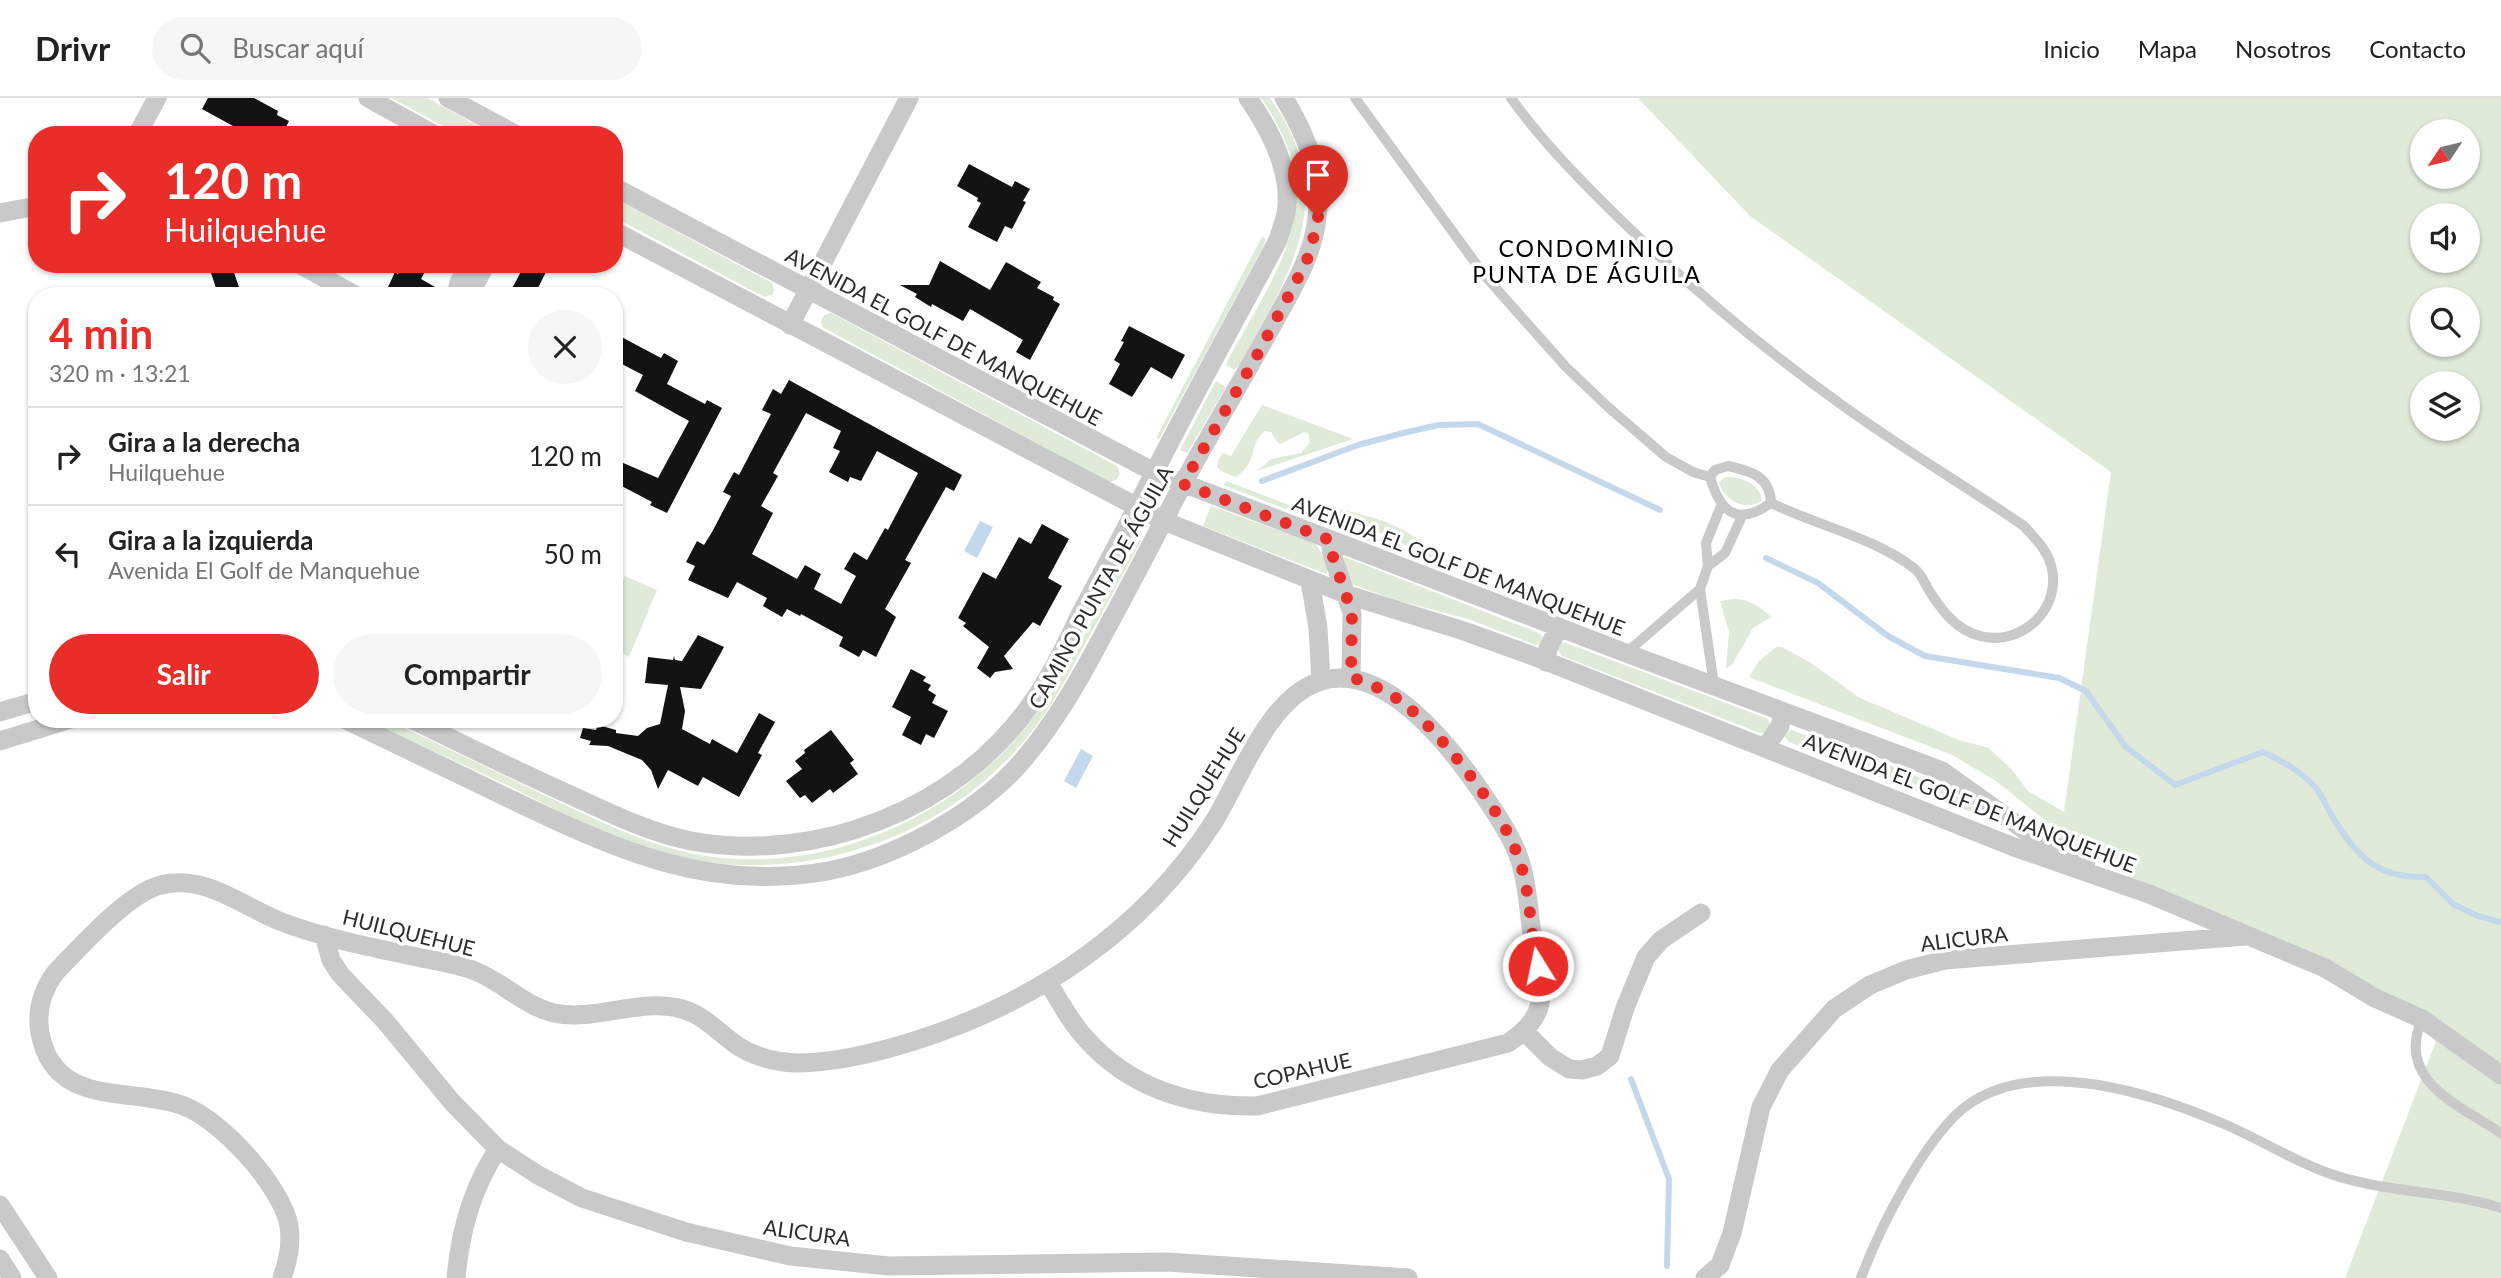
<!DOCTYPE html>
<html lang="es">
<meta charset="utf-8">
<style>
body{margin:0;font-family:Lato,sans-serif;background:#f6f6f6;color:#222;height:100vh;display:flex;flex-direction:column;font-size:26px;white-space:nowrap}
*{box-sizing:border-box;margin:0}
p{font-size:23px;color:#767676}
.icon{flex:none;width:38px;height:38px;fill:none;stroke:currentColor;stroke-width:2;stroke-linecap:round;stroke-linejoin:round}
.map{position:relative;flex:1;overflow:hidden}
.drawer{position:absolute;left:28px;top:189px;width:595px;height:441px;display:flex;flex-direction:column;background:#fff;border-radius:28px;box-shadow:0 2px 5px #0004}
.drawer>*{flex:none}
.guide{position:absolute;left:28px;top:28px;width:595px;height:147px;border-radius:28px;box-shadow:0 2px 5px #0004;background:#e92d28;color:#fff;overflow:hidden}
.needle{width:46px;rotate:235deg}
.buttons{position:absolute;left:2410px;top:21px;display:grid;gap:14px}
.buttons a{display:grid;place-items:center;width:70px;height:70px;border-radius:50%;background:#fff;box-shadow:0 2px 5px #0004;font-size:35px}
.pin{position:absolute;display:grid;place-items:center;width:60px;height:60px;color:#fff;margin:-72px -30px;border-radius:50% 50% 50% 0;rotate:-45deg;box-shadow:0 0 7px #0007}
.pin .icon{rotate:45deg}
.me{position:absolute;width:77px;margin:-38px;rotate:350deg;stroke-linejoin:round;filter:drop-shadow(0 0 5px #0008)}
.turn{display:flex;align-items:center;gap:24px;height:147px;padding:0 21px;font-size:32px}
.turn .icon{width:91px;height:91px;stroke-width:2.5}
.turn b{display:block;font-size:49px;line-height:60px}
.round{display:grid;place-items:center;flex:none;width:74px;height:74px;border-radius:37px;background:#f6f6f6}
.headline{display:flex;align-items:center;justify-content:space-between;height:119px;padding:0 21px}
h1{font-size:42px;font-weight:700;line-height:52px;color:#e92d28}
.action{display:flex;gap:14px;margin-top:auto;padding:14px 21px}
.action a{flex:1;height:80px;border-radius:42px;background:#e92d28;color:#fff;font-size:28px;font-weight:700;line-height:80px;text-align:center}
.action a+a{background:#f6f6f6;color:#222}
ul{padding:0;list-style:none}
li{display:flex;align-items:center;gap:21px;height:98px;padding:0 21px;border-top:2px solid #e0e0e0}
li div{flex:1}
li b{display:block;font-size:26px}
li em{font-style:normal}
header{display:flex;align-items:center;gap:42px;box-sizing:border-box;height:98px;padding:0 35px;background:#fff;border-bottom:2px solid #e0e0e0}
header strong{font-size:33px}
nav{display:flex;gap:38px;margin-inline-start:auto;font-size:24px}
.search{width:490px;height:63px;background:#f6f6f6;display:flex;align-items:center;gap:18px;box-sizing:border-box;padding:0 24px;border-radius:38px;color:#767676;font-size:26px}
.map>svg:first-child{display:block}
.green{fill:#e0ead8;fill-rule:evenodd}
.water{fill:#c3d8eb}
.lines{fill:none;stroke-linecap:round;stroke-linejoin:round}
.stream{stroke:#c3d8eb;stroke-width:6}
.building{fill:#131313;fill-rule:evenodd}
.service{stroke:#c9c9c9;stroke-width:10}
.minor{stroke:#c9c9c9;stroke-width:19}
.route{stroke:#e92d28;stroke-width:12;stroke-dasharray:0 21.6}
.labels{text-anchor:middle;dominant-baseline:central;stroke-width:7;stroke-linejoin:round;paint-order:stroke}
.street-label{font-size:21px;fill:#2c2c2c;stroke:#fff}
.neighbourhood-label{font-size:23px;letter-spacing:2px;fill:#000;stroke:#fff}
</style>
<header>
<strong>Drivr</strong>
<div class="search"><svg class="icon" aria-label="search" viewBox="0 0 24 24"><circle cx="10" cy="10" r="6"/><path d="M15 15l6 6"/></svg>Buscar aquí</div>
<nav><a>Inicio</a><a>Mapa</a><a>Nosotros</a><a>Contacto</a></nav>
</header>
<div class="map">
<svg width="2501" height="1180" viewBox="0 0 2501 1180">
<rect width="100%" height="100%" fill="#fff"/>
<path class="green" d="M391 0H427L495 37H460Z
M1261 0H1270C1342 100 1290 174 1240 266L1234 272 1226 267 1227 264C1278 169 1334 104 1261 0Z
M1638 0H2501V1180H2345L2441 930 2060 745 2061 735 1996 683 1952 657 1749 579 1759 563 1776 549H1782L1811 565 1860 600 1959 642 1989 650 2012 672 2028 693 2064 714 2111 374 1750 118ZM2422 33H2468V79H2422ZM2422 117H2468V163H2422ZM2422 201H2468V247H2422ZM2422 285H2468V331H2422Z
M614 100 772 185 774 192 772 197 764 199 614 119Z
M1262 139 1266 141 1262 151 1159 341 1156 340Z
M831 215 1117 368 1120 376 1116 382 1109 384 822 229 821 223 824 217Z
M1216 283 1226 289 1187 355 1180 352Z
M1262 307 1353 341 1257 373 1271 361 1301 355 1310 344 1308 335 1304 334 1281 346 1277 344 1271 334 1265 333C1248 346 1258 367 1235 379L1221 373 1217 369 1218 363 1223 355 1231 358Z
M1725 379C1740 378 1761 386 1762 403 1745 413 1726 404 1719 385Z
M1226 383 1379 441 1404 457 1224 387Z
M1306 405C1344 412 1415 422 1434 461L1385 437Z
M1211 408 1314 445 1320 452 1328 471 1326 476 1203 428Z
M1134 439 1141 443C1121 480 1101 518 1080 555 1066 581 1052 608 1033 632 993 683 939 723 877 745 792 776 701 774 618 741 582 726 547 707 513 690 463 666 413 644 363 621H386C439 646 492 672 544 697 589 718 633 741 681 753 809 784 950 726 1030 624 1071 572 1103 498 1134 439Z
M1345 459 1539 535 1542 538 1541 544 1536 547 1471 522 1393 501 1348 485 1342 462Z
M625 478 657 492 629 559 614 552V504Z
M1734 501C1749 501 1759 508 1771 519L1753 530 1732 567 1726 570 1729 534 1720 503Z
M1561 545H1566L1766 620 1770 624 1769 634 1760 635 1562 558 1558 552Z
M1791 632C1832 647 1964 688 1984 719L1789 644 1784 638Z"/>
<path class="water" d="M980 423 993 429 977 460 964 453Z
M1081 651 1093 658 1076 690 1064 683Z"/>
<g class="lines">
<path class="stream" d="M1262 383 1358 347 1407 334 1439 327 1478 326 1660 412
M1766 460 1818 485 1888 538 1925 558 2059 580 2086 593 2125 648 2175 687 2263 654C2282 663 2301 673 2316 690 2322 698 2327 709 2332 718 2357 759 2376 780 2426 779L2453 806 2478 818 2501 824
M1631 981 1669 1081 1667 1168"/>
</g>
<path class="building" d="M208 0H254L278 13 277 17 289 23 282 37H229L233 28 202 11Z
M969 66 1012 89 1015 83 1030 91 1023 103 1026 104 1012 131 1005 128 997 144 968 129 981 105 977 103 978 100 957 88Z
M940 163 990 192 1006 164 1041 184 1037 190 1054 199 1053 202 1060 206 1030 262 1016 254 1023 242 970 211 963 223 932 206 931 209 915 199 917 196 900 187H929Z
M208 166H231L239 189 218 196Z
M404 166H429L421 181 444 194V198H403L388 189 395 174 398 176Z
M525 166H550L534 198H508Z
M1129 228 1185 257 1172 281 1151 269 1132 299 1109 286 1120 266 1114 262 1124 244 1121 243Z
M614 235 661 260 664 255 678 263 667 286 705 306 707 302 722 310 667 415 650 407 652 404 614 384V361L658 380 689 323 635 293 643 277 614 262Z
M789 282 962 377 954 393 946 389 905 462 911 465 885 511 896 519 876 559 863 552 859 559 839 548 843 539 801 516 800 518 787 511 782 519 763 508 767 500 737 484 728 500 688 482 695 468 686 464 697 443 704 447 712 434 731 398 723 394 734 374 739 377 771 316 762 312 773 291 781 296ZM806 315 841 333 833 350 840 353 829 374 848 384 850 379 861 383 877 353 918 375 888 432 885 430 867 462 854 454 844 471 856 478 841 506 814 491 821 476 805 467 797 481 752 456 773 415 761 408 778 378 773 375Z
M1042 426 1069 441 1048 480 1062 488 1040 528 1033 524 1004 558 1013 571 995 574 990 580 977 570 989 549 963 528 966 525 958 520 983 474 996 481 1019 439 1031 446Z
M698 537 724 549 701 591 680 589 685 613 682 631 710 646 712 641 737 655 759 615 775 624 758 655 762 657 739 699 703 679 698 688 668 672 658 691 651 672 642 662 608 648 589 647 591 643 580 640 583 630 596 632 598 627 616 632V635L638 638 647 630 660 626 668 587 645 585 648 559 673 562 674 558 675 562 682 563Z
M911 571 926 579 923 583 931 587 928 592 936 597 932 605 948 613 934 640 926 636 921 647 902 637 911 619 892 609Z
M831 632 854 662 850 665 858 676 833 695 830 691 812 705 805 697 800 700 786 683 802 671 795 663 805 655 804 652Z"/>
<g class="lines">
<path class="service" d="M1355 0 1485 178 1566 269 1608 309 1666 359 1693 374 1710 379
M1511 0C1544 46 1585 87 1625 126 1693 192 1765 252 1842 307 1901 350 1964 387 2024 428 2034 440 2047 451 2051 467 2063 509 2023 549 1980 538 1955 532 1939 509 1927 489 1924 483 1921 476 1915 471 1876 440 1816 427 1771 405
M1728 368C1751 373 1770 378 1771 405 1737 429 1720 414 1710 379L1715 372Z
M1708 468 1725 455 1742 418
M1626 555 1700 491
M1714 587 1700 491 1708 468 1706 445 1721 408
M2422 921C2395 983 2459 1007 2501 1035
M1861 1180C1879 1131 1927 1035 1969 1006 2039 958 2154 996 2224 1026 2257 1040 2287 1059 2320 1072 2380 1096 2441 1091 2501 1110"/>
<path class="minor" d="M368 0 435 37
M448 0 517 37
M137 37 157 0
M614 89 1154 374 1626 555 1942 673 2026 733 2086 764
M0 115 37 108
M614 133 1164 423 1348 497 1464 533 1533 558 2014 749 2149 796 2325 870 2375 900 2422 921 2501 977
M299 166 357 198
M456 198 459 184 469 166
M466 198 472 192 486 166
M790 227 909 0
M1330 442 1332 456 1352 515 1351 579
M1310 483 1318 530 1321 582
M1546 564 1548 550 1559 529
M0 614 37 603
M344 621C398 647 452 673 506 699 613 750 706 795 828 773 894 760 970 719 1016 670 1055 627 1082 577 1109 526 1139 471 1167 415 1197 360 1224 312 1252 265 1278 217 1295 186 1313 156 1317 120 1323 76 1306 37 1284 0
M411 621C466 648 521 675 577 700 614 717 651 735 691 743 816 766 958 711 1031 606 1051 578 1066 546 1081 515 1104 472 1127 429 1149 385 1190 303 1235 223 1278 142 1281 133 1284 124 1286 115 1293 74 1270 32 1248 0
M0 643 71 621
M1765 650 1780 628 1783 614
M324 837 331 862 340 876 385 923 452 1004 498 1051 538 1077 582 1100 686 1134 790 1158 889 1168 1167 1164 1408 1180
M1525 934 1550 959 1569 971 1582 972 1597 968 1610 958 1625 910 1646 859 1661 842 1701 815
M0 1107 48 1180
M0 1161 12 1180
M282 1180C288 1163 292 1146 289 1128 282 1088 221 1022 184 1008 131 988 54 1011 40 935 36 912 42 893 55 875 80 849 128 795 161 787 206 776 243 809 282 824 326 841 372 849 417 859 436 863 457 866 475 873 503 884 524 908 554 915 596 924 640 899 682 911 703 917 715 931 731 943 750 958 773 964 796 965 836 965 876 955 914 943 1035 905 1143 833 1213 725 1240 682 1267 602 1318 584 1382 561 1448 645 1480 692 1493 711 1507 731 1516 752 1529 783 1528 817 1534 849 1542 894 1552 915 1508 945L1257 1008C1193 1009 1132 991 1087 942 1071 925 1060 904 1048 884
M456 1180C460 1135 473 1088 498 1051
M1705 1180 1720 1167 1732 1135 1761 1009 1780 972 1834 911 1870 887 1906 872 1945 862 2245 838"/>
</g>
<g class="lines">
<path class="route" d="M1318 119 1310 155 1300 176 1255 261 1183 386 1330 442 1332 456 1352 515 1351 579C1369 586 1388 593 1403 605 1440 634 1499 709 1516 753 1531 789 1529 830 1538 868"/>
</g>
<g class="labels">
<g class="street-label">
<text transform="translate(944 238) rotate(28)">AVENIDA EL GOLF DE MANQUEHUE</text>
<text transform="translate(1459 467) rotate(21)">AVENIDA EL GOLF DE MANQUEHUE</text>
<text transform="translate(1100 489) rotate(-61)">CAMINO PUNTA DE ÁGUILA</text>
<text transform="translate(1203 689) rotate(-58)">HUILQUEHUE</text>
<text transform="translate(1970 704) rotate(21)">AVENIDA EL GOLF DE MANQUEHUE</text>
<text transform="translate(409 834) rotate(14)">HUILQUEHUE</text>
<text transform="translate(1964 840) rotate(-7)">ALICURA</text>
<text transform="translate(1302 972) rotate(-13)">COPAHUE</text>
<text transform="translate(807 1134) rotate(8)">ALICURA</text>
</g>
<g class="neighbourhood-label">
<text x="1587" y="150">CONDOMINIO<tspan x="1587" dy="26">PUNTA DE ÁGUILA</tspan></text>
</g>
</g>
</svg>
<div class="buttons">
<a><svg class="needle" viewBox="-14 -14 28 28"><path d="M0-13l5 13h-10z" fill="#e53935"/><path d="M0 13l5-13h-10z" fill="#767676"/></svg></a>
<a><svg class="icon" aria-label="sound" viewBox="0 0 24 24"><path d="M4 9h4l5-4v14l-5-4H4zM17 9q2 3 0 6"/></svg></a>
<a><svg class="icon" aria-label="search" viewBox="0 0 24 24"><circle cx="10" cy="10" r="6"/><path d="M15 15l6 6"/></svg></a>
<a><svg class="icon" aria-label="layers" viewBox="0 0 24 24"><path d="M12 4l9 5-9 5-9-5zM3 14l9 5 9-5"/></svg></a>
</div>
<div class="pin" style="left:1318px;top:119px;background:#d93025"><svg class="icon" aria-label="arrive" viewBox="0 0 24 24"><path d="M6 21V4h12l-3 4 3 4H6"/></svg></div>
<svg class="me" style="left:1538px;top:868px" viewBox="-20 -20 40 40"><circle r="17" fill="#e92d28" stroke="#fff" stroke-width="3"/><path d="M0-11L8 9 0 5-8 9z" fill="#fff"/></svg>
<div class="guide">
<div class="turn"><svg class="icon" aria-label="right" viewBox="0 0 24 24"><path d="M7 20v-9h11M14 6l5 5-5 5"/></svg><div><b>120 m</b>Huilquehue</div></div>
</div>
<section class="drawer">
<div class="headline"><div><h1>4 min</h1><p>320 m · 13:21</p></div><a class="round"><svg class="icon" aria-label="close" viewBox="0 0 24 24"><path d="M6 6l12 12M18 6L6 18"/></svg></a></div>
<ul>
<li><svg class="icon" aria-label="right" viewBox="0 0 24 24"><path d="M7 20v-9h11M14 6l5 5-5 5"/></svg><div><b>Gira a la derecha</b><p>Huilquehue</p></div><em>120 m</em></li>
<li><svg class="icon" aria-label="left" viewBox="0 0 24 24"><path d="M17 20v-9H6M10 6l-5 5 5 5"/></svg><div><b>Gira a la izquierda</b><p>Avenida El Golf de Manquehue</p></div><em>50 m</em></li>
</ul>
<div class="action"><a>Salir</a><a>Compartir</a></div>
</section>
</div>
